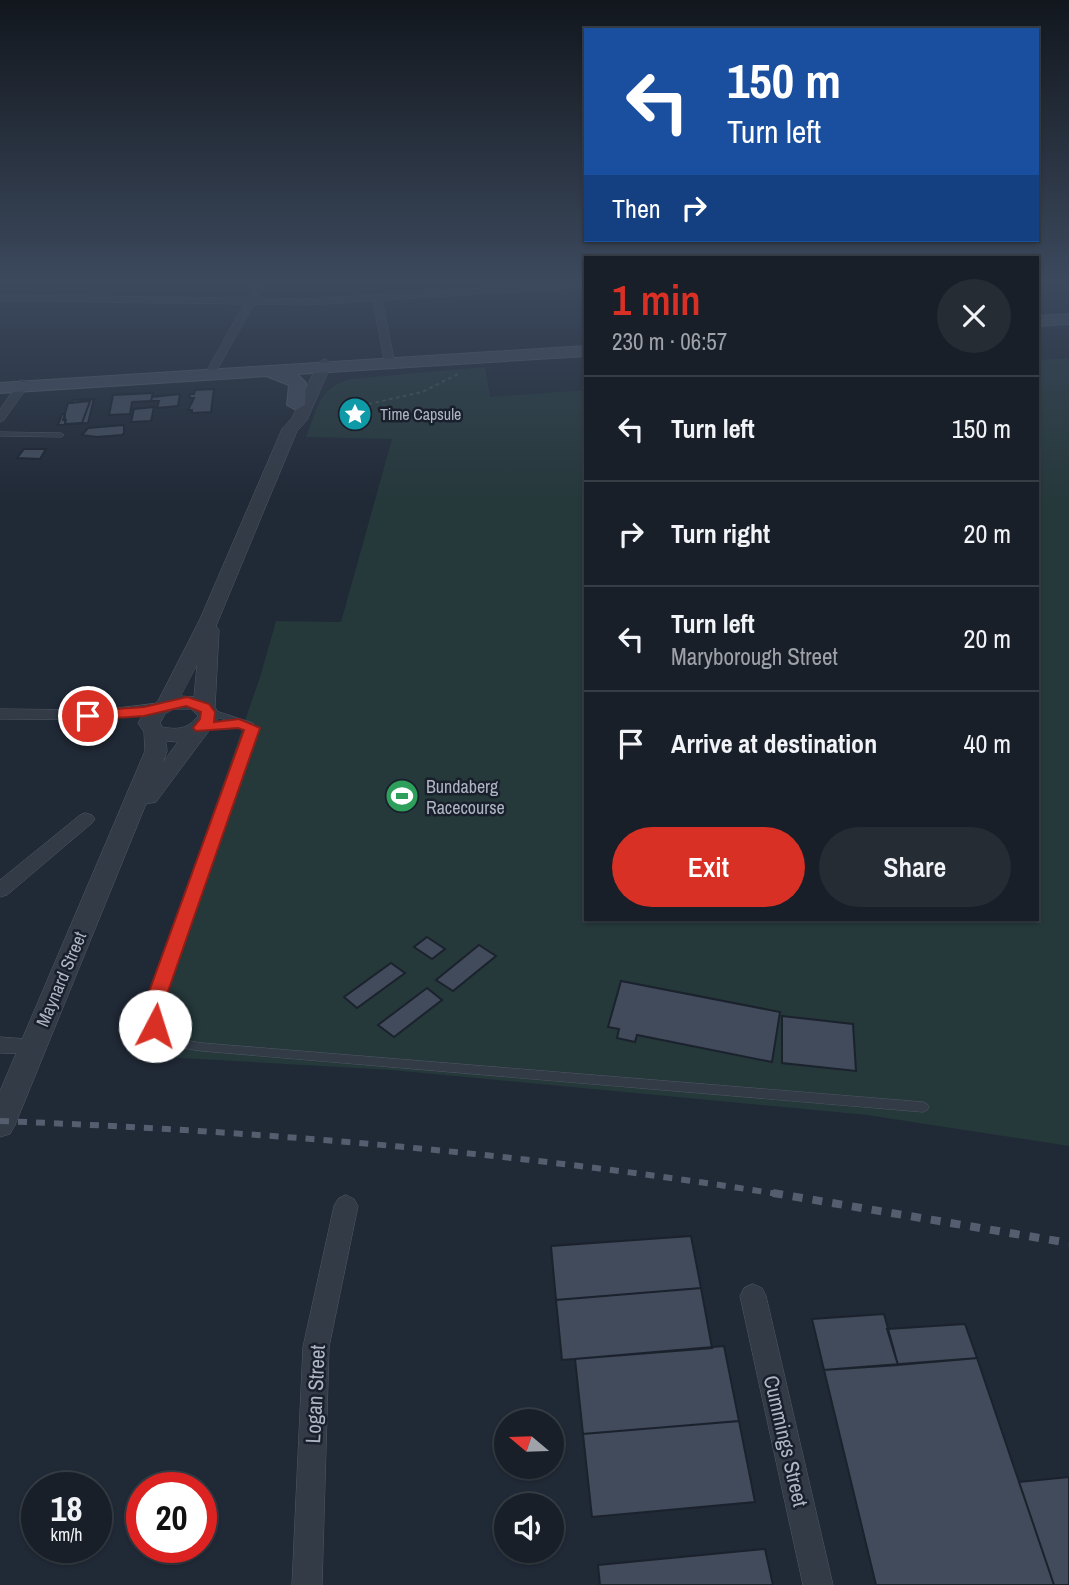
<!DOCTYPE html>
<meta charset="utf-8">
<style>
body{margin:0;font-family:"Archivo Narrow",sans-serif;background:#252c34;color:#f1f3f6;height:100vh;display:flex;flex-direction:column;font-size:26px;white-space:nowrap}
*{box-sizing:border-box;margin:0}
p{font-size:23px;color:#9fa2a8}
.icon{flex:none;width:38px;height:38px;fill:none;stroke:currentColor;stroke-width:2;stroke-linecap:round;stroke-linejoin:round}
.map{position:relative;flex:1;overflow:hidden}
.panel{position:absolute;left:584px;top:256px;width:455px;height:665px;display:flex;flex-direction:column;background:#181f28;border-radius:0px;box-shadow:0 2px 5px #0004,0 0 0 2px #363d45}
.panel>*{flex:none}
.guide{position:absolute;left:584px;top:28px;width:455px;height:214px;border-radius:0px;box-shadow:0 2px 5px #0004,0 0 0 2px #363d45;background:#1a4fa0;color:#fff;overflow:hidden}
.needle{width:46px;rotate:289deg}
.fabs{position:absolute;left:494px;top:1409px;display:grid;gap:14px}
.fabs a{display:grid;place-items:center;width:70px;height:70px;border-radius:50%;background:#181f28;box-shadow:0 2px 5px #0004,0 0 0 2px #363d45;font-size:35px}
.speed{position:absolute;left:21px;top:1472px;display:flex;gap:14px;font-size:35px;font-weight:700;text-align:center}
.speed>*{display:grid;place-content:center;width:91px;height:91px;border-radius:50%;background:#181f28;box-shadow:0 2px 5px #0004,0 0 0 2px #363d45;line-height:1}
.speed small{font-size:18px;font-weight:400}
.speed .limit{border:10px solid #d22;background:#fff;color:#111}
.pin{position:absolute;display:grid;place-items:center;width:60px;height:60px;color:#fff;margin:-30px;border:4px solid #fff;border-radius:50%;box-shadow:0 2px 7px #0007}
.me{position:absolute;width:77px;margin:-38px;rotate:5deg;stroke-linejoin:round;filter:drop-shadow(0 0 5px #0008)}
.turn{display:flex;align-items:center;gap:24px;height:147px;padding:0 28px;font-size:32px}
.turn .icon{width:91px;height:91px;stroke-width:2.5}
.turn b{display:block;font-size:49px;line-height:60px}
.then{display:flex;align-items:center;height:66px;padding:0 28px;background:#0003;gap:14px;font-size:26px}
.round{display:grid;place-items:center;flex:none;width:74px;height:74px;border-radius:37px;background:#252c34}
.head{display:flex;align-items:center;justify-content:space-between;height:119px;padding:0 28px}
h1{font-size:42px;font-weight:600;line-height:52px;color:#d93025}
.primary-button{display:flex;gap:14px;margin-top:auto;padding:14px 28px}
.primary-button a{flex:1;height:80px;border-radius:42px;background:#d93025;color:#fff;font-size:28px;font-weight:600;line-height:80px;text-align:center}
.primary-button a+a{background:#252c34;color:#f1f3f6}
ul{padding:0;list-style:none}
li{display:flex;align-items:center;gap:21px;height:105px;padding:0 28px;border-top:2px solid #363d45}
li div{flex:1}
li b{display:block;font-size:26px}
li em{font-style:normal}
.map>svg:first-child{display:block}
.green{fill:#25383a}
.building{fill:#414b5b;stroke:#1b222d;stroke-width:2}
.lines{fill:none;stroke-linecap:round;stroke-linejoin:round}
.service-casing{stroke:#515865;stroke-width:1}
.minor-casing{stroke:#515865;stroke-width:1}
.tertiary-casing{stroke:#515865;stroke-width:1}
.secondary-casing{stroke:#515865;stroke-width:2}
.path{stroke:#415357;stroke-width:2;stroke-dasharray:3.5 3.5;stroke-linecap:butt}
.service{fill:#333b47;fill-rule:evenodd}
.minor{fill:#333b47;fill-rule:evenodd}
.tertiary{fill:#333b47;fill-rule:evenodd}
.secondary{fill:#414a5a;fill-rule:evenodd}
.rail-far1{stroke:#555e6e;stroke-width:6;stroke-dasharray:9 9;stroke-linecap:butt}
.rail{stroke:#555e6e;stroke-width:8;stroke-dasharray:10 10;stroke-linecap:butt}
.route{fill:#d93025;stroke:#8d1f18;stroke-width:2}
.labels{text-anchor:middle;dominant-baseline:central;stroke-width:5;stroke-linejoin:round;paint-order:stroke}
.far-poi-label{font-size:16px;fill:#aeb5c4;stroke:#19202b;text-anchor:start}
.poi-label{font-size:18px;fill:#aeb5c4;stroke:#19202b;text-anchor:start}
.street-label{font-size:18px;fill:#aeb5c4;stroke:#19202b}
.near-street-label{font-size:21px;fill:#aeb5c4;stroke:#19202b}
</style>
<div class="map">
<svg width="1069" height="1585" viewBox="0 0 1069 1585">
<rect width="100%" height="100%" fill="#202936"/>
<path class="green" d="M1069 358V1146L867 1115 391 1070 129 1055 261 674 276 621 341 622 392 439 306 437C318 408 318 388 351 379L485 367 490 397 586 390V919H1038V360Z"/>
<path class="building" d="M214 389 211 412 192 413V410H188L194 398H189L190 394H194L195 390Z
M153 393 151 401 132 402 130 414 109 415 113 395Z
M180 394 178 406 157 408 159 401H151L152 397Z
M94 399 88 423 58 425 62 414H65V424L82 423 90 401 72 403V400Z
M90 401 82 423 65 424 66 420H63L68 403Z
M154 407 151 421 131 422 134 409Z
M124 425V433L122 435 97 437 82 435 88 428Z
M24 449H46L40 459 17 458Z
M427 937 445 949 432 959 414 947Z
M479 945 496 956 453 991 436 980Z
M391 963 405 973 357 1008 344 997Z
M621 981 780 1012 772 1062 637 1035 635 1042 617 1038 619 1029 608 1027Z
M427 988 442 1000 394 1037 378 1025Z
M782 1016 853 1024 856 1071 782 1063Z
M691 1236 701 1288 556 1300 551 1246Z
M701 1288 712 1348 562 1360 556 1300Z
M884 1314 898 1365 824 1370 812 1319Z
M965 1324 977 1358 898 1365 887 1329Z
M724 1346 739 1421 583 1434 575 1359Z
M977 1358 1054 1585H876L824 1370Z
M739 1421 755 1502 592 1517 583 1434Z
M1069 1477V1585H1054L1019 1482Z
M765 1549 773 1585H600L598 1565Z"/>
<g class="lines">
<defs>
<path id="service" d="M1058 281H1062L1069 286V289Z
M0 432 61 433 64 435 61 437 0 436Z
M207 710H213L253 723 256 731 159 1003C157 1035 174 1039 202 1043L923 1102 927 1104 929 1107 927 1110 923 1112 202 1051C171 1047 146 1040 149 1003L248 731 246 727 238 724 234 726 200 730 199 728 200 726H203L232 722 207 714 206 712Z"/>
<path id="minor" d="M257 281H267L257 298 306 299 586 282V288L382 300 394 359 389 362 384 359 373 301 306 305 254 304 217 370 212 373 207 370 244 304 0 301V295L247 298Z
M21 380 31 382 4 420 0 422V410Z
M160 703 168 708 166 711 100 720 0 719V709L100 710Z
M86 813 92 815 95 819 92 823 7 895 0 897V880L80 815Z
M0 1037 41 1040 44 1046 41 1052 33 1054 0 1053Z
M346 1195 354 1199 358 1206 329 1347 322 1585H292L303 1347 334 1206 338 1199Z
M753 1284 762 1288 766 1296 833 1585H803L740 1296 744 1288Z"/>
<path id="tertiary" d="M325 359 332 363 307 420 297 431 216 626 219 630 215 707 220 716 156 802 146 804 15 1125 10 1134 0 1137V1091L145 751 144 732 138 723 145 711 158 701 200 619 282 429 292 418 318 363ZM197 665 194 697 181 696ZM174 709H191L198 716C188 729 178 730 162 727L160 723 165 714ZM166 741 178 742 163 762 167 751Z"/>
<path id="secondary" d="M1069 314V324L1038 326V316Z
M586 346V356L297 374 306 383 305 405 296 410 287 405 289 385 266 376 0 393V383Z"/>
</defs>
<use href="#service" class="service-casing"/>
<use href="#minor" class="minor-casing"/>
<use href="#tertiary" class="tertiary-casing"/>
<use href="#secondary" class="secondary-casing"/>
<path class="path" d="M355 407 422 392 458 374"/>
<use href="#service" class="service"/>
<use href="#minor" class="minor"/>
<use href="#tertiary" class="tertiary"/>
<use href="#secondary" class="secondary"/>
<path class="rail-far1" d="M0 1121C263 1131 524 1153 784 1195"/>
<path class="rail" d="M773 1193 1069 1243"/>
</g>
<linearGradient id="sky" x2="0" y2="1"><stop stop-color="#12171e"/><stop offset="0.56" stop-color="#3c495d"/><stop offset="1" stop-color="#3c495d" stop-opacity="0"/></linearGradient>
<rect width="1069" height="502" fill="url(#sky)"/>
<path class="route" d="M187 697 209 704 215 712 214 722 239 719 260 728 164 1003 161 1015 164 1026 162 1032 155 1034 148 1032C143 1021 142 1014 145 1003L244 730 238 728 196 731 193 728 200 719 201 712 186 706 144 716 88 720 81 716 88 711 144 707Z"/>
<defs>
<symbol id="sight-disc" viewBox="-11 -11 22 22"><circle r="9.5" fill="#0f9aa8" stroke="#19202b"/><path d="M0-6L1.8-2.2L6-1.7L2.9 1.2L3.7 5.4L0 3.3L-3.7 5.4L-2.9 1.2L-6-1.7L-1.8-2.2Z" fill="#fff"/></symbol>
<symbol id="stadium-disc" viewBox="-11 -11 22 22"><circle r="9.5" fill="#2e9e5b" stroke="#19202b"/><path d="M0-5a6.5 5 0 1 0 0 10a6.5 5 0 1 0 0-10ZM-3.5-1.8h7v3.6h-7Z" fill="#fff"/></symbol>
</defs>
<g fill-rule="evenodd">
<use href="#sight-disc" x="336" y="395" width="38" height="38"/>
<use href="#stadium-disc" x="383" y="777" width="38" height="38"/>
</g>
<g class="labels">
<g class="far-poi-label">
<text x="380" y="414">Time Capsule</text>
</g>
<g class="poi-label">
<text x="426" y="786">Bundaberg<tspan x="426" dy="21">Racecourse</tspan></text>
</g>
<g class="street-label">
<text transform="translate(61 979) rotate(-67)">Maynard Street</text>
</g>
<g class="near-street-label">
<text transform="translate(315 1394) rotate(-87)">Logan Street</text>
<text transform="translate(786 1441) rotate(77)">Cummings Street</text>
</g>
</g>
</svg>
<div class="fabs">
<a><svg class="needle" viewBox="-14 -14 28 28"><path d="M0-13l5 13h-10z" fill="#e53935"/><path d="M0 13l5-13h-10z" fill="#9fa2a8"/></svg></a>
<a><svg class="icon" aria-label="sound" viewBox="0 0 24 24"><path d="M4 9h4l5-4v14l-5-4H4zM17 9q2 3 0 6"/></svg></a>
</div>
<div class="speed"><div>18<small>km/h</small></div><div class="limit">20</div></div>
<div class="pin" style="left:88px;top:716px;background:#d93025"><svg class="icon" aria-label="arrive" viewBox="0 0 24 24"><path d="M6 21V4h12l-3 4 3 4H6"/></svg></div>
<svg class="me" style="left:155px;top:1026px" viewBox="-20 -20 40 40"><circle r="19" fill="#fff"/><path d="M0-13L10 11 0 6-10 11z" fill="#d93025"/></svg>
<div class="guide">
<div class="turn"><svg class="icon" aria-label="left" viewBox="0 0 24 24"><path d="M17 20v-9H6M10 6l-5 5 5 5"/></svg><div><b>150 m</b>Turn left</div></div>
<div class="then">Then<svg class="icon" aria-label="right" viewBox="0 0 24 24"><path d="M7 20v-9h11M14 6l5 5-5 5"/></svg></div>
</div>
<section class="panel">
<div class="head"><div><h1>1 min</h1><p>230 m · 06:57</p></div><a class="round"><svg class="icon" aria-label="close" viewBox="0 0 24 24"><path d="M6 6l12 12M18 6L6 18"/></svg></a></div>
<ul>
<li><svg class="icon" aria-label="left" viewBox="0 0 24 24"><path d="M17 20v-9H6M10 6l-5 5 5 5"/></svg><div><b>Turn left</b></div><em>150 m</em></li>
<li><svg class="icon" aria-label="right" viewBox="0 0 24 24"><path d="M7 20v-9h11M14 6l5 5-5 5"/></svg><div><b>Turn right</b></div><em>20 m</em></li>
<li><svg class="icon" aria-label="left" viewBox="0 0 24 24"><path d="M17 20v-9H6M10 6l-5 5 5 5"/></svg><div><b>Turn left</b><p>Maryborough Street</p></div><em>20 m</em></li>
<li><svg class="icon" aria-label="arrive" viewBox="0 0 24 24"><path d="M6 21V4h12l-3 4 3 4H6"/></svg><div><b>Arrive at destination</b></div><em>40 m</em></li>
</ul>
<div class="primary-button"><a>Exit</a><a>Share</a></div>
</section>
</div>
